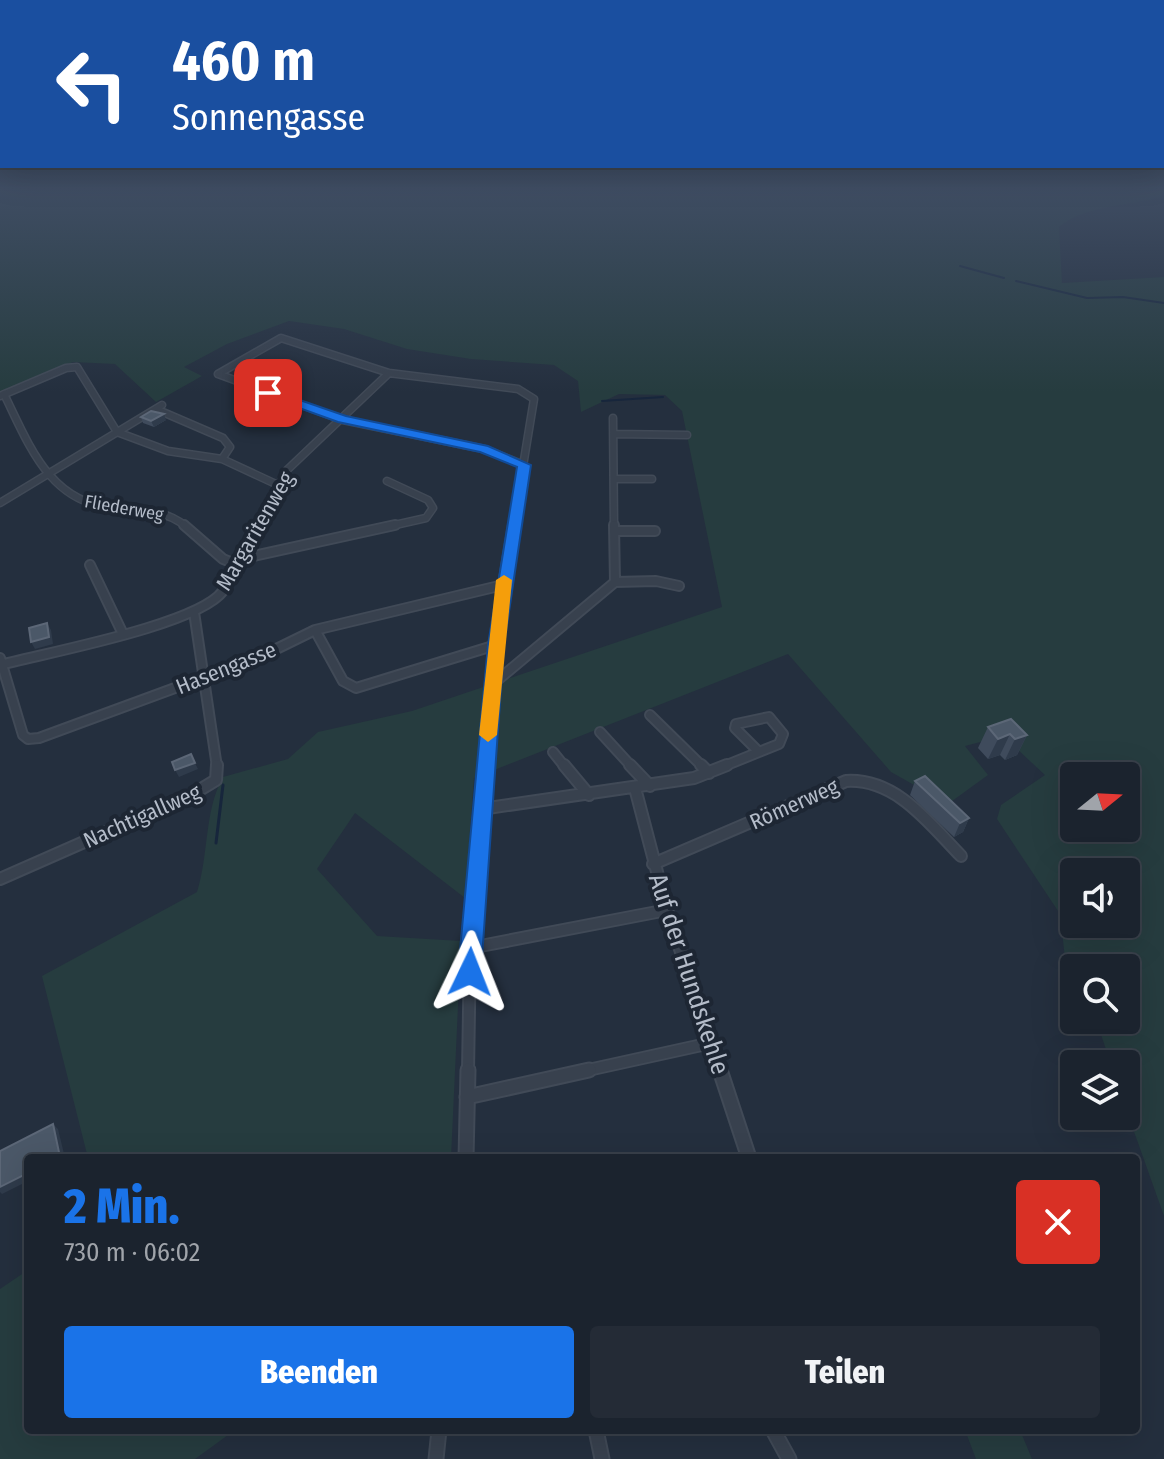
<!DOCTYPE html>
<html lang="de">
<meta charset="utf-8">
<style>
body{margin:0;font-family:"Fira Sans Condensed",sans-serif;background:#242b36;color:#f1f3f6;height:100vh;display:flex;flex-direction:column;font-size:30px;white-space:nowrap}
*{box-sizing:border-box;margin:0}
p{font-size:26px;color:#a0a4aa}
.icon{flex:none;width:44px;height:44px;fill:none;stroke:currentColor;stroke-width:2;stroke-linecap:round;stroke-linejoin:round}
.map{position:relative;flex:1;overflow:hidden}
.details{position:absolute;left:24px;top:1154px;width:1116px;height:280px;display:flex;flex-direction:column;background:#1b232e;border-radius:8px;box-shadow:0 8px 32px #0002,0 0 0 2px #39404a}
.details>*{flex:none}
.hud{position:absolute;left:0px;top:0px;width:1164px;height:168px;box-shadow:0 8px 32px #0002,0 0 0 2px #39404a;background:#1a4fa0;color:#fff;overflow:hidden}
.needle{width:52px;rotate:72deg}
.buttons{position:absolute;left:1060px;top:762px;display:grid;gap:16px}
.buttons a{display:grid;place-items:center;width:80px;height:80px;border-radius:8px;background:#1b232e;box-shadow:0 8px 32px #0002,0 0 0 2px #39404a;font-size:40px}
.pin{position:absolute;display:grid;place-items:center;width:68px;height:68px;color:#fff;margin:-34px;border-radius:16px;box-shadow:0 4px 12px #0006}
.me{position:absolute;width:88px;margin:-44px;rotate:2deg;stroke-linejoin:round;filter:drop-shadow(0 0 6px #0008)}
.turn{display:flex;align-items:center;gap:28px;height:168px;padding:0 40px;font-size:36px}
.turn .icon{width:104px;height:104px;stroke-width:2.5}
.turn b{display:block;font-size:56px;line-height:68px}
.round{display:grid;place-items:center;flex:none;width:84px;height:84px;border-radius:8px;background:#242b36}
.head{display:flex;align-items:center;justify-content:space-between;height:136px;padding:0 40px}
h1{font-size:48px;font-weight:800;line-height:60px;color:#1a73e8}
.button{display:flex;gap:16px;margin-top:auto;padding:16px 40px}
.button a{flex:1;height:92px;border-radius:8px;background:#1a73e8;color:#fff;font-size:32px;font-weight:800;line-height:92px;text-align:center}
.button a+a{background:#242b36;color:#f1f3f6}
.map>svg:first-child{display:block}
.green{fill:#263c3f;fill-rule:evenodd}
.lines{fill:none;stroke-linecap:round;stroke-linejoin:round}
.stream-far1{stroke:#17263c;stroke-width:2}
.stream{stroke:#17263c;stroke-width:3}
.minor-far3-casing{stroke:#414a57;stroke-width:9}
.minor-far2-casing{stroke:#414a57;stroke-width:12}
.minor-far1-casing{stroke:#414a57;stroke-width:14}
.minor-casing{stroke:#414a57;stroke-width:17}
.minor-far3{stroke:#38414e;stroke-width:6}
.minor-far2{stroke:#38414e;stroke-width:8}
.minor-far1{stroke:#38414e;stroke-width:10}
.minor{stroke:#38414e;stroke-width:13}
.wall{fill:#3f4b5c}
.shaded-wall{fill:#2f3b4b}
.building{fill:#4b5868;stroke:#5c6777;stroke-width:2}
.route{fill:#1a73e8;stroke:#114b97;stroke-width:2}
.slow{fill:#f59e0b}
.labels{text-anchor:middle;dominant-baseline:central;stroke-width:8;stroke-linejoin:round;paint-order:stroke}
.far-street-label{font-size:18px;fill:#b4bcc9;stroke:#1d2633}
.street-label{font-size:22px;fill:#b4bcc9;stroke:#1d2633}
.near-street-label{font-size:26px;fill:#b4bcc9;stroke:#1d2633}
</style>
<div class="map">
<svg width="1164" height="1459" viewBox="0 0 1164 1459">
<rect width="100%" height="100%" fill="#242f3e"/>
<path class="green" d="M0 188H1164V196C1131 206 1085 205 1059 227L1062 283 1164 277V1216L1126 1109V1064H1111L1096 1020H1126V968H1074V986L1067 976 1060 914 997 819 1001 805 1045 775 1003 736 965 746 988 775 948 804 891 772 788 654 474 778 465 898 355 813 317 869 377 936 461 941 451 1158H88L42 976 197 892C209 855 204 811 223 777L288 759 318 732 412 711 722 607 682 411 665 395 619 394 581 412 578 381 554 365 471 359 407 349 344 329 289 321 227 344 184 367 202 376 156 402 115 364 73 362 0 395ZM1074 776H1126V828H1074ZM1074 872H1126V924H1074Z
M28 1270V1430H235L195 1459H0V1289Z
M965 1430H1020L1032 1459H976Z"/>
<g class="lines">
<path class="stream-far1" d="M960 266 1004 278
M1016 281 1087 298 1123 297 1164 303
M602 401 663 397"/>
<path class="stream" d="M216 843 223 785"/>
<defs>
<path id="minor-far3" d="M218 374 281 338 389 373 518 389 534 399 513 527
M218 374 343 420 484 449 524 465
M4 394C29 445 50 504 115 508 141 509 166 510 187 527
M0 396 66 368 77 367 117 432 168 451 222 459 278 485
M158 410 223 438 230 447 222 459
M613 418 614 527
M614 434 687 435
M615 479H652
M0 503 162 405
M257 527 286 471 389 373
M386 527 426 518 433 508 428 500 387 481"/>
<path id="minor-far2" d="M184 525 223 559 238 565
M617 531H655
M240 559 395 525
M90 565 122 632
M615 582 656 581 679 586
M194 612 217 767
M315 630 343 681 356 688 496 645
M0 658 23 735 28 739 39 738 262 656 315 630 503 585
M0 665C45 653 198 625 223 591 237 572 247 546 258 525
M493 684 615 582 614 525
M650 715 703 767
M769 717 783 734 779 744 759 752 735 728 736 724Z
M600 732 632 767
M553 752 565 767
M485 767 503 585 513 525
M722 767 759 752"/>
<path id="minor-far1" d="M564 765 589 795
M630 765 650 786
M701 765 709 773
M635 788 667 910 721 1072
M481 809 694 778 727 765
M653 864 846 781C896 778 929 823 961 856
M0 879 193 794 216 780 217 765
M470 948 667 910
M468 1072 470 948 486 765
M579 1072 711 1043"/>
<path id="minor" d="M720 1070 749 1158
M467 1097 589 1070
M466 1158 468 1070
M596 1430 602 1459
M773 1430 789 1459
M436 1459 439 1430"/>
</defs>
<use href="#minor-far3" class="minor-far3-casing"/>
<use href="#minor-far2" class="minor-far2-casing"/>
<use href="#minor-far1" class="minor-far1-casing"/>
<use href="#minor" class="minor-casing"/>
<use href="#minor-far3" class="minor-far3"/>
<use href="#minor-far2" class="minor-far2"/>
<use href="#minor-far1" class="minor-far1"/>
<use href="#minor" class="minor"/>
</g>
<path class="wall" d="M141 417 166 420 154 427 143 423Z
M988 727 1027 735 1017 755 1005 760 1000 755 988 759 978 748Z
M915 781 969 818 963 832 954 837 910 795Z"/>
<path class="shaded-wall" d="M164 414 166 420 154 427 151 421Z
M47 623 51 630 53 644 35 649 31 642Z
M1010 734 1000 755 988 759 998 739Z
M1027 735 1017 755 1005 760 1015 739Z
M195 763 198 769 179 777 175 770Z
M969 818 963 832 954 837 960 823Z
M53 1124 58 1129 65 1158H57Z
M28 1173V1181L2 1194 0 1192V1187Z"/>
<path class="building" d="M151 411 164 414 151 421 141 417Z
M47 623 49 637 31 642 29 628Z
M1011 719 1027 735 1015 739 1010 734 998 739 988 727Z
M191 754 195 763 175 770 172 762Z
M925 776 969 818 960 823 915 781Z
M53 1124 60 1157 57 1158H28V1173L0 1187V1151Z"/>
<linearGradient id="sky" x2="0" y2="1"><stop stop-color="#141a22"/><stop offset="0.48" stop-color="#3f4d63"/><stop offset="1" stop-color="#3f4d63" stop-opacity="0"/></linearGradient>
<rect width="1164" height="392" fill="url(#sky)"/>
<path class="route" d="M268 389 346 416 488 446 531 465 504 645 481 972 477 980 470 983 462 980 458 972 488 645 517 467 480 452 338 422 263 395 262 393Z"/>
<path class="slow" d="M504 575 512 580 497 735 488 742 479 735 496 580Z"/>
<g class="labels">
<g class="far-street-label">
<text transform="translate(124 508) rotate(10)">Fliederweg</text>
</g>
<g class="street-label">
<text transform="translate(255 531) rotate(-60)">Margaritenweg</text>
<text transform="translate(226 668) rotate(-22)">Hasengasse</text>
<text transform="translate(794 804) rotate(-24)">Römerweg</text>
<text transform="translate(142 816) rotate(-24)">Nachtigallweg</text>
</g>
<g class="near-street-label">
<text transform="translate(689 974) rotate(72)">Auf der Hundskehle</text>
</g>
</g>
</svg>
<div class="buttons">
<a><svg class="needle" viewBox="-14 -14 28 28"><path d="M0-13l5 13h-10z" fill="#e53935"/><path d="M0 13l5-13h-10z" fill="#a0a4aa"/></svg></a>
<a><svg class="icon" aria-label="sound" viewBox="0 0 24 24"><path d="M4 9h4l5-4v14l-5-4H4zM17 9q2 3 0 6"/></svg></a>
<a><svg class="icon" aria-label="search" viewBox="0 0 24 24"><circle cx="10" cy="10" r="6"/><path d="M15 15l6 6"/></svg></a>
<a><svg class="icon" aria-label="layers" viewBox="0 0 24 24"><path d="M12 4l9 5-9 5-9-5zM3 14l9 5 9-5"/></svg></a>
</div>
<div class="pin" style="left:268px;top:393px;background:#d93025"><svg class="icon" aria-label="arrive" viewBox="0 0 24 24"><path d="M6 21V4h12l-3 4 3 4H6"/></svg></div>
<svg class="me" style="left:470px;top:972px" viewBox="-20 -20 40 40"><path d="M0-17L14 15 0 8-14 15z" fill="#1a73e8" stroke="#fff" stroke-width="4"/></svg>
<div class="hud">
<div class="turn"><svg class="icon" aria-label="left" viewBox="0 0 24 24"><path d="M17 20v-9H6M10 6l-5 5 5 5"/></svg><div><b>460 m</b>Sonnengasse</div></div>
</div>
<section class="details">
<div class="head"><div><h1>2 Min.</h1><p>730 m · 06:02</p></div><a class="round" style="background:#d93025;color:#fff"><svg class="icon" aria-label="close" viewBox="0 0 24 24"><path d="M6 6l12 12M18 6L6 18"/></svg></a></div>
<div class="button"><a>Beenden</a><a>Teilen</a></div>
</section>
</div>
